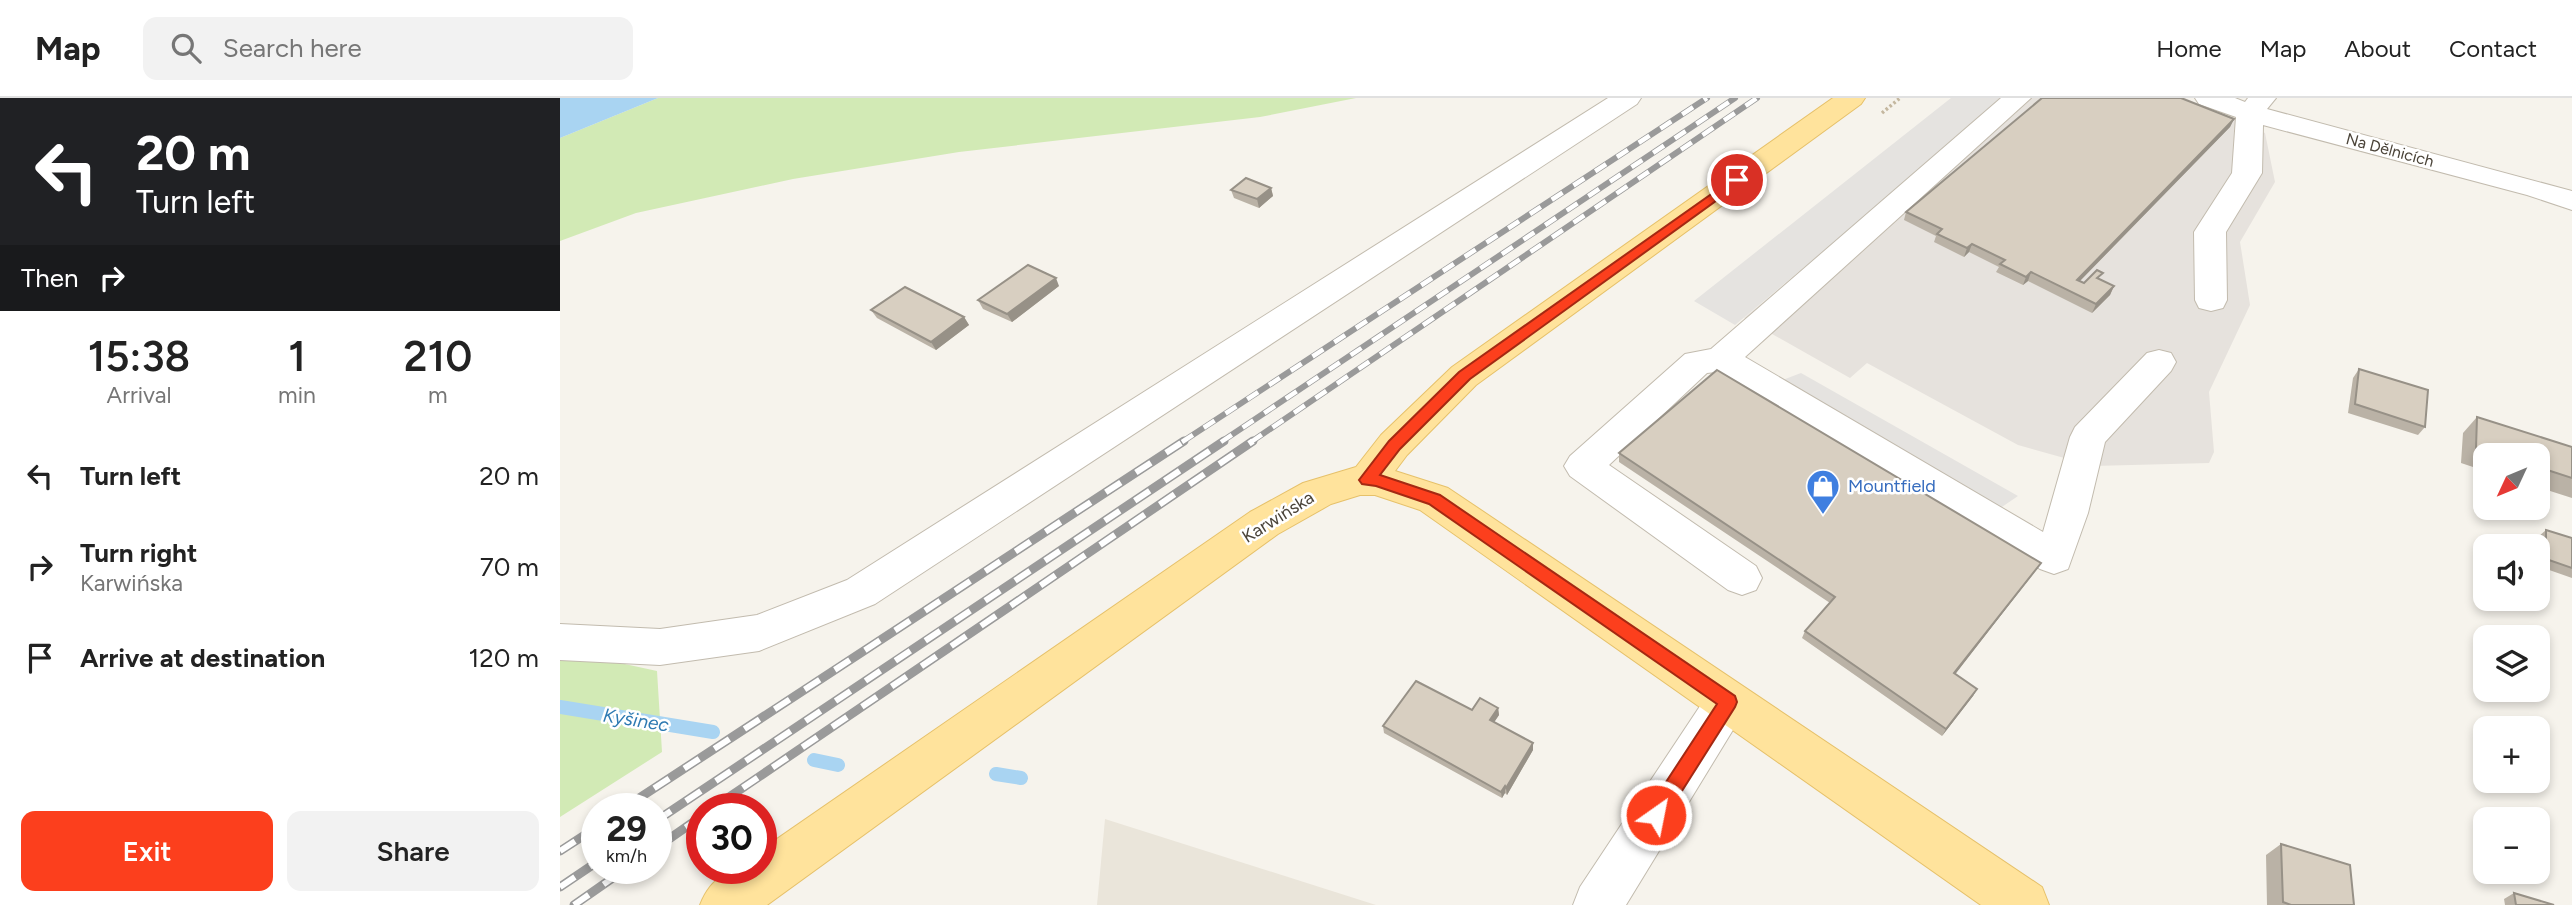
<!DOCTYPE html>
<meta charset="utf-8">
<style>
body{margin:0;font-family:Figtree,sans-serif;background:#f2f2f2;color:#222;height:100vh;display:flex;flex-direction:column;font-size:26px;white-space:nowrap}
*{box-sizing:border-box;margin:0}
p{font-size:23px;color:#767676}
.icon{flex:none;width:38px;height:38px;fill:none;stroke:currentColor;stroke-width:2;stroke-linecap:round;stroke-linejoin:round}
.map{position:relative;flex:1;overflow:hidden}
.drawer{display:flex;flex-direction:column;background:#fff;width:560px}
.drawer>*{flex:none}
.hud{background:#202124;color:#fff;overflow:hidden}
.needle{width:46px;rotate:226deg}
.buttons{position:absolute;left:1913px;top:345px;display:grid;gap:14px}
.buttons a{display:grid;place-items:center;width:77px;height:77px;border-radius:14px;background:#fff;box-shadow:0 4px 10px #0003;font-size:35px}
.speed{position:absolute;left:21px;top:695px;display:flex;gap:14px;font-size:35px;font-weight:700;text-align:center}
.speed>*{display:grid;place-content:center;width:91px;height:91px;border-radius:50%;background:#fff;box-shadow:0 4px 10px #0003;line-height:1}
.speed small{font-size:18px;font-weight:400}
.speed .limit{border:10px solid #d22;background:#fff;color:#111}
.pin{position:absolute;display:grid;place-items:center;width:60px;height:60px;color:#fff;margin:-30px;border:4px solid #fff;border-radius:50%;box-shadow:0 2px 7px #0007}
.me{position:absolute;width:77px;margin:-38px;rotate:33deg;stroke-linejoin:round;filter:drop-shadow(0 0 5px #0008)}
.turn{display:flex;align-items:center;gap:24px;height:147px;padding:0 21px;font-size:32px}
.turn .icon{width:91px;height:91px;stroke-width:2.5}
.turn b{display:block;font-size:49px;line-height:60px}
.then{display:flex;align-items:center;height:66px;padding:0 21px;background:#0003;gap:14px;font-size:26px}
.eta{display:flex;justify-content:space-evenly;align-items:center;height:119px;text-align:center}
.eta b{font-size:42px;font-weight:600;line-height:49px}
.button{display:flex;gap:14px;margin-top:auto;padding:14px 21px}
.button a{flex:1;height:80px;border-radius:14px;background:#fc3f1d;color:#fff;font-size:28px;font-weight:600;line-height:80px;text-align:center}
.button a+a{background:#f2f2f2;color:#222}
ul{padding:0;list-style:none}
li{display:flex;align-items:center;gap:21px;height:91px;padding:0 21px}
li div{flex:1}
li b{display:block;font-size:26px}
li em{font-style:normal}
header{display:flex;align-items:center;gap:42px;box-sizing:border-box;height:98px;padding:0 35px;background:#fff;border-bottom:2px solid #e0e0e0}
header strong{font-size:33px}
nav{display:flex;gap:38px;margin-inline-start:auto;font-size:24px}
.search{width:490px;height:63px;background:#f2f2f2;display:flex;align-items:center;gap:18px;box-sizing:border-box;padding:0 24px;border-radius:14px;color:#767676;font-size:26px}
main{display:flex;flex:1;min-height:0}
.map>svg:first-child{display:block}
.residential{fill:#eae5da}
.industrial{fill:#e6e2dd}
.green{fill:#d2eab5}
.parking{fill:#e5e3e0}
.water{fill:#a9d4f2}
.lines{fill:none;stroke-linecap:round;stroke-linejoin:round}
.stream{stroke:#a9d4f2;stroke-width:14}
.minor-casing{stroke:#c2bbae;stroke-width:2}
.major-casing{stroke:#e6c16a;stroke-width:2}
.path{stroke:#c4b79f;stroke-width:3.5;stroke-dasharray:2.5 2.5;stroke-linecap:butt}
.minor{fill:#fff;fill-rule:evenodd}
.major{fill:#ffe39c;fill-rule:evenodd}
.rail-far1-casing{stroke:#9a9a9a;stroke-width:6}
.rail-casing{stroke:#9a9a9a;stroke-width:9}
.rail-far1{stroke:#fff;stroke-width:4.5;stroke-dasharray:13;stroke-linecap:butt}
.rail{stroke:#fff;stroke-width:6;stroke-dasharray:18;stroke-linecap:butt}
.wall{fill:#bab2a6}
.shaded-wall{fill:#979187}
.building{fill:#d8cfc1;stroke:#979187;stroke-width:2}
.route{fill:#fc3f1d;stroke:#a42913;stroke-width:2}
.labels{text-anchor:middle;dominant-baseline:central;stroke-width:5;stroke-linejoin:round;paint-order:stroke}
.far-street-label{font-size:16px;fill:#4b4439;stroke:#fff}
.shop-label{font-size:18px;fill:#366cbe;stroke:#fff;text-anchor:start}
.street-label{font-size:18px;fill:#4b4439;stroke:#fff}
.water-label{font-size:19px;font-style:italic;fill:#2e7ab2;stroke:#fff}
</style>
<header>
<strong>Map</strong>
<div class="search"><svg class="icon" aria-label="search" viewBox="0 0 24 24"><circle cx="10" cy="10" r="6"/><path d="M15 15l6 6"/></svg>Search here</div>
<nav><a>Home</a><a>Map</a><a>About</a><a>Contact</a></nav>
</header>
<main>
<section class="drawer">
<div class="hud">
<div class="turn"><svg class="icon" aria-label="left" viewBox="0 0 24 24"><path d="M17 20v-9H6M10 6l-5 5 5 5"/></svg><div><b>20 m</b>Turn left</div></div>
<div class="then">Then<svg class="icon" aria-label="right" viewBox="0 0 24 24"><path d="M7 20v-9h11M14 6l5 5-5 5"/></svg></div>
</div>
<div class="eta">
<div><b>15:38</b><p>Arrival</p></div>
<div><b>1</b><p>min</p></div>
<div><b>210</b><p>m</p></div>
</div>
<ul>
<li><svg class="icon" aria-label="left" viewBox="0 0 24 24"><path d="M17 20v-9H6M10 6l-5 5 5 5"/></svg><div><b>Turn left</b></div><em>20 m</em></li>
<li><svg class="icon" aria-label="right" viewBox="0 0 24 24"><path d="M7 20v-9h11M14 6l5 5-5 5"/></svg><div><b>Turn right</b><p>Karwińska</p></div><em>70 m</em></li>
<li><svg class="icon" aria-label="arrive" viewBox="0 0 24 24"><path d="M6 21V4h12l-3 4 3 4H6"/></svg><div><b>Arrive at destination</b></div><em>120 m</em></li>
</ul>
<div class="button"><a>Exit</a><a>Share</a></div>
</section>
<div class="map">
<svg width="2012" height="807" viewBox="0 0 2012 807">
<rect width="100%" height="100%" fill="#f6f3ec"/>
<path class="residential" d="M545 721 816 807H537Z"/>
<path class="industrial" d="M1447 0H1625L1705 35 1715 84 1680 144 1690 207 1649 294 1654 354 1649 365 1533 368 1458 347 1307 265 1290 280 1184 220Z"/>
<path class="green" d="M98 0H796L700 19 399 54 233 81 76 115 0 143V40Z
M0 552 97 573 102 654 0 719Z"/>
<path class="parking" d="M1391 0H1447L1175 227 1134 203Z
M1241 275 1458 398 1436 413 1215 285Z"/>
<path class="water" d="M0 0H98L0 40Z"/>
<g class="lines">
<path class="stream" d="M0 609 153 634
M254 662 278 667
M436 676 461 680"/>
<defs>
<path id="minor" d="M1048 0H1081L1077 6 315 506 199 553 100 567 0 562V526L100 531 197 517 287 482Z
M1441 0H1471L1185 259 1483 434 1510 339 1515 329 1587 255 1599 252 1611 255 1616 264 1611 273 1545 344 1528 415 1508 471 1494 476 1480 471 1156 274 1147 275 1049 367 1196 468 1202 480 1196 492 1182 497 1168 492 1010 378 1004 368 1010 358 1125 256 1151 251Z
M1635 0H1675L1685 4 1688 0H1716L1707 11 2012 93V112L1967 97 1703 27 1702 75 1666 134 1667 202 1663 210 1651 213 1639 210 1635 202 1634 134 1672 75 1676 19 1639 6Z
M1168 584 1184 590 1190 604 1066 807H1013L1020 789 1152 590Z"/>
<path id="major" d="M1273 0H1305L1301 6 916 287 847 357 835 373 888 390 1482 789 1489 807H1421L860 412 815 397H800L771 406 718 436 207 807H140C152 777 171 770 201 770V752L690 414 743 385 796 369 821 337 892 269Z"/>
</defs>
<use href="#minor" class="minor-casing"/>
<use href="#major" class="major-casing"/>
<path class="path" d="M1322 15 1340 0"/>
<use href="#minor" class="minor"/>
<use href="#major" class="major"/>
<defs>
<path id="rail-far1" d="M622 344 1147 0
M661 344 1175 0
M691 344 1197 0"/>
<path id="rail" d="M64 710 624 343
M153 710 693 343
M96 723 664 343
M96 750 142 718
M0 753 37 729
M0 789 37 764
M14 807 67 770"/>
</defs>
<use href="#rail-far1" class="rail-far1-casing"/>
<use href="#rail" class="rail-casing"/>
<use href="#rail-far1" class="rail-far1"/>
<use href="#rail" class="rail"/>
</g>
<path class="wall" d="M1674 21 1670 29 1520 183 1524 185 1539 181 1554 188 1550 197 1532 215 1468 183 1463 187 1436 174 1439 169 1409 154 1404 159 1374 144 1376 138 1344 122 1346 114Z
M711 90 713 98 699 110 674 100 671 92Z
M499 188 452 224 423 211 418 202Z
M311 212 404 219 409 227 376 252 317 220Z
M1799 271 1865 329 1858 337 1788 315 1793 280Z
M1917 319 2012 349V400L1978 389V357H1925V373L1901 365 1903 335Z
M1059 355 1481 465 1476 472 1395 576 1417 591 1413 598 1382 638 1242 540 1245 533 1270 505 1059 364Z
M1986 432 2012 440V480L1978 468 1977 440Z
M938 610 939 617 934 624 973 652 947 697 945 695 942 700 824 635 823 628 912 612Z
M1721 746 1794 807H1707L1706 757Z
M1954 795 1994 807H1945L1944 801Z"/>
<path class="shaded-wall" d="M1674 21 1670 29 1513 190 1517 182Z
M711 90 713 98 699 110 697 101Z
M1412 146 1409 154 1404 159 1407 150Z
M1471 174 1468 183 1463 187 1466 179Z
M496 180 499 188 452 224 447 216Z
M1554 188 1550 197 1532 215 1536 206Z
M404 219 409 227 376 252 371 244Z
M1481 465 1476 472 1390 583 1394 575Z
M1417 591 1413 598 1382 638 1386 631Z
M938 610 939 617 931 629 930 622Z
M973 645V652L947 697 946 690Z
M945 688V695L942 700 941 694Z"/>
<path class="building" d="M1482 0H1621L1674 21 1517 182 1524 185 1537 172 1543 175 1537 180 1554 188 1536 206 1471 174 1466 179 1440 166 1445 162 1412 146 1407 150 1377 136 1382 131 1346 114Z
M686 80 711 90 697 101 671 92Z
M468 167 496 180 447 216 418 202Z
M345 189 404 219 371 244 311 212Z
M1799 271 1868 292 1865 329 1795 306Z
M1157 272 1481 465 1394 575 1417 591 1386 631 1245 533 1275 499 1059 355Z
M1917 319 2012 349V380L1978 369V357H1940L1916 350Z
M1986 432 2012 440V470L1986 461Z
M856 583 912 612 920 600 938 610 930 622 973 645 946 690 945 688 941 694 823 628Z
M1721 746 1790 767 1794 807H1731L1723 804Z
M1954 795 1994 807H1956Z"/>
<path class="route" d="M1177 78 1183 82 1182 84 910 281 840 351 820 377 880 397 1175 598 1177 604 1175 609 1103 723 1096 726 1089 723 1086 717 1089 710 1157 606 869 406 816 388 802 386 799 382 829 343 899 274Z"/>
<defs>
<symbol id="shop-pin" viewBox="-11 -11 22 30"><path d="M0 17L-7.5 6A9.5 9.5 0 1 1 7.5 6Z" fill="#3f7fe0" stroke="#fff"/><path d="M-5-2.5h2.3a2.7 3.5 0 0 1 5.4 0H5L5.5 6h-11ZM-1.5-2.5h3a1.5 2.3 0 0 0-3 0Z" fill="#fff"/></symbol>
</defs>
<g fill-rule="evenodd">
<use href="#shop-pin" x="1244" y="369" width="38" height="52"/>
</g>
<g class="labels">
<g class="far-street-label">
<text transform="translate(1830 52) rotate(15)">Na Dělnicích</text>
</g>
<g class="shop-label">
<text x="1288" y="388">Mountfield</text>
</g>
<g class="street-label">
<text transform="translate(718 419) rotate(-32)">Karwińska</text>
</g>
<g class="water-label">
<text transform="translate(76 622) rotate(9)">Kyšinec</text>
</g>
</g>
</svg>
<div class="buttons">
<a><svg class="needle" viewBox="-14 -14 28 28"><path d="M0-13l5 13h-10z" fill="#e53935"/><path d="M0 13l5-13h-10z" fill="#767676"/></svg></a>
<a><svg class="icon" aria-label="sound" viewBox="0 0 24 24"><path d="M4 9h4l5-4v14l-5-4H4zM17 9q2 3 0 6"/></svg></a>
<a><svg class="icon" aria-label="layers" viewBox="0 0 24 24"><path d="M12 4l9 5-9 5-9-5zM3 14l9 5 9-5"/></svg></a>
<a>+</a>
<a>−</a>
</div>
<div class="speed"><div>29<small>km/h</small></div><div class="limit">30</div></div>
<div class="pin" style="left:1177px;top:82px;background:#d93025"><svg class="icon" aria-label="arrive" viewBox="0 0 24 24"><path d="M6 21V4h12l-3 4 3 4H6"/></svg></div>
<svg class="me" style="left:1096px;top:717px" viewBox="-20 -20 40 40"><circle r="17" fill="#fc3f1d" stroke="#fff" stroke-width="3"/><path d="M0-11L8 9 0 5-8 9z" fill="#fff"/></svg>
</div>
</main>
